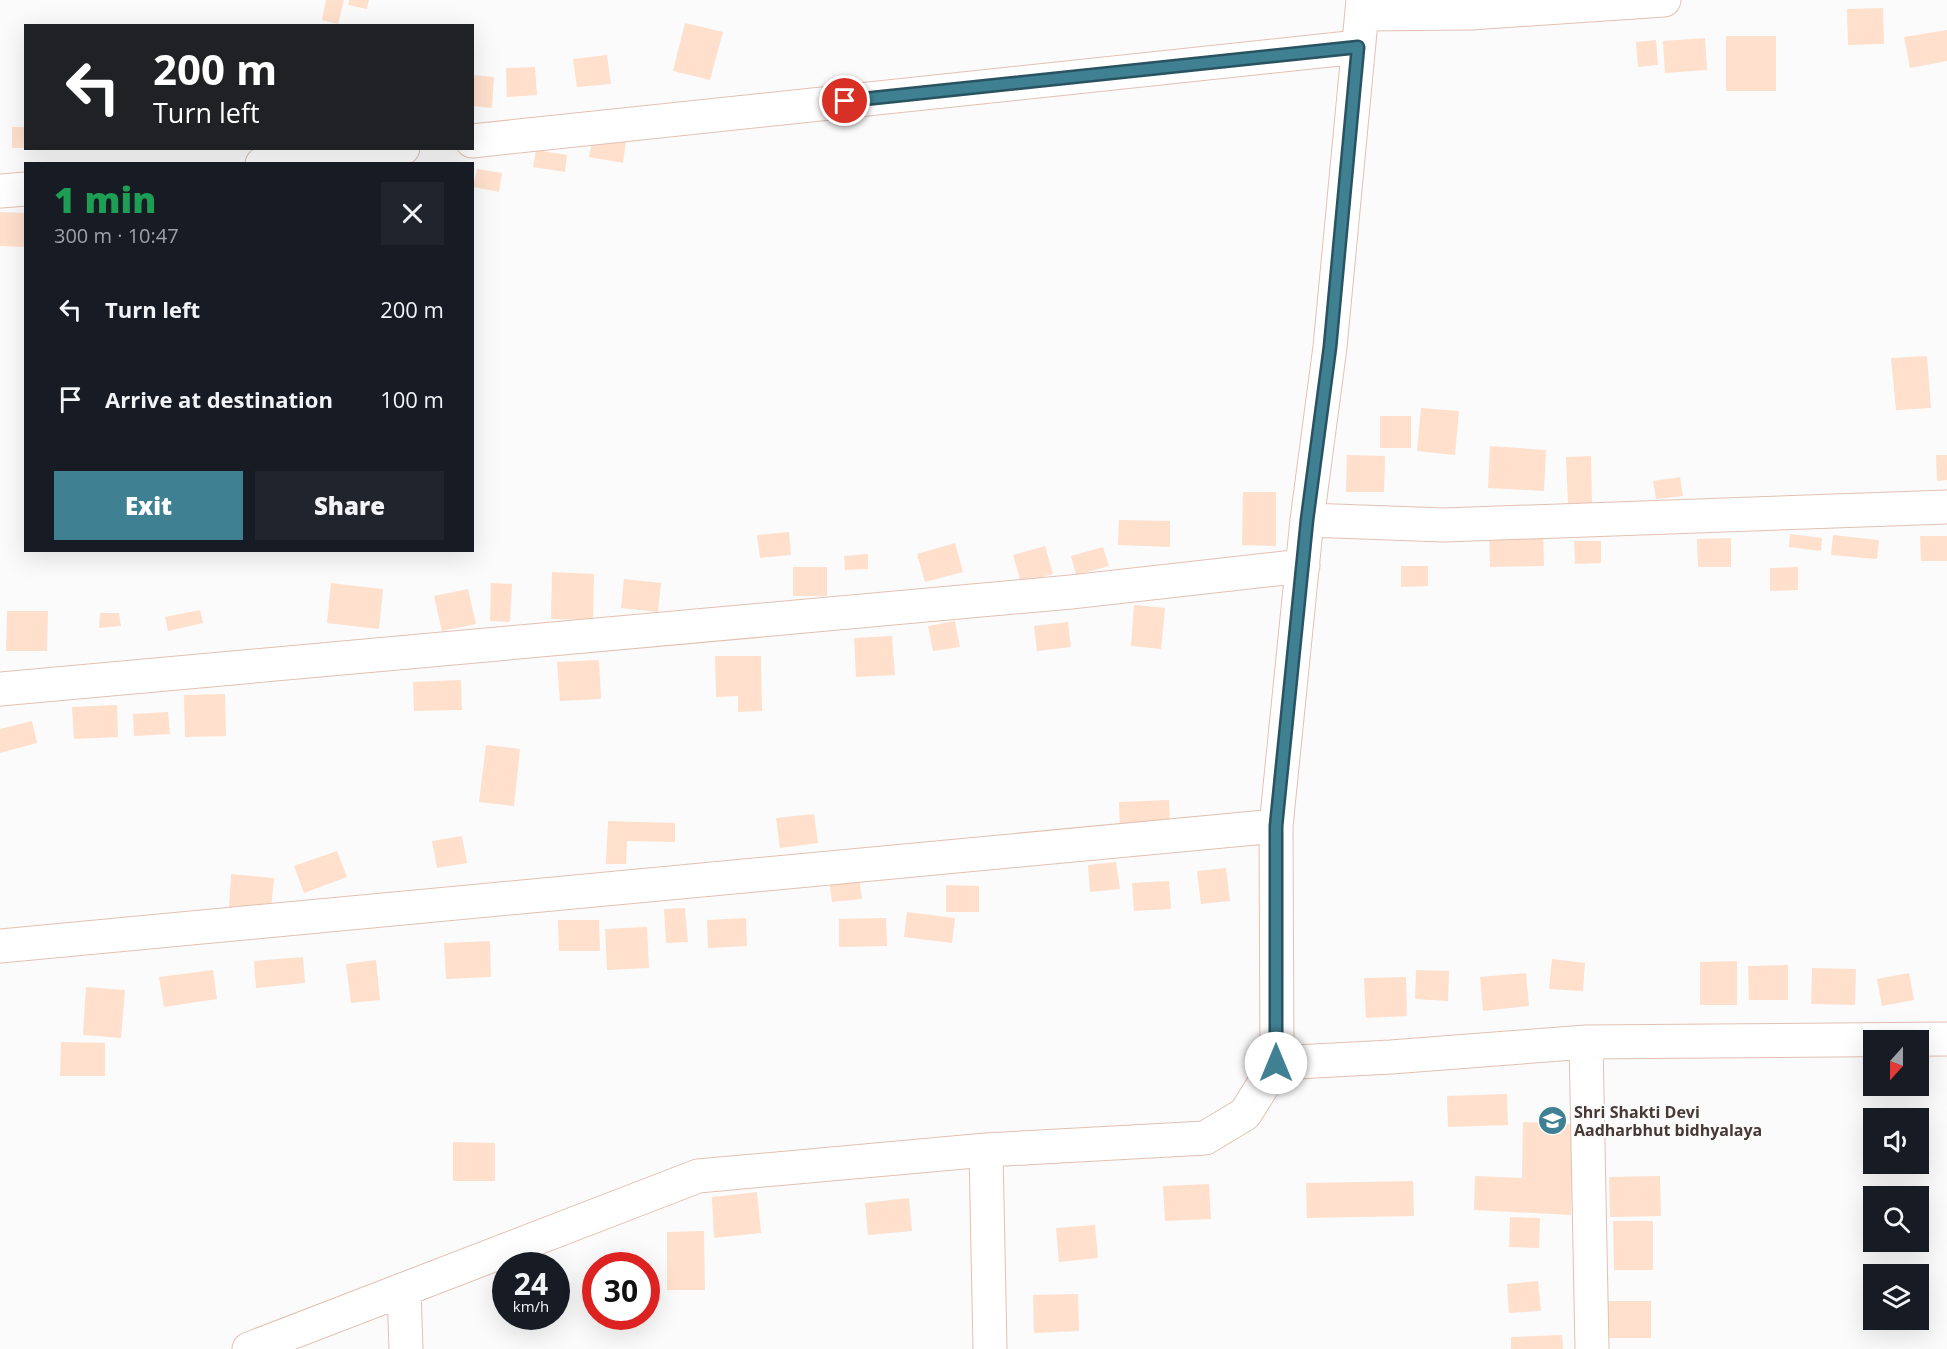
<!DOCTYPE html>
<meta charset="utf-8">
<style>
body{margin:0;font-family:"Open Sans",sans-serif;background:#20242c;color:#f1f3f6;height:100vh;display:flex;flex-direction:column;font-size:22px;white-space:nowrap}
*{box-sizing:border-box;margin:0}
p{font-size:20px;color:#9ea1a6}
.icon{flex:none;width:33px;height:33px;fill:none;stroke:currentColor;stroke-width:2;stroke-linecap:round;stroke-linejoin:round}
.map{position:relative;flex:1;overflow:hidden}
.sheet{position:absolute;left:24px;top:162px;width:450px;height:390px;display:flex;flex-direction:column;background:#171b24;border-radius:0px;box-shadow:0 6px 24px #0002}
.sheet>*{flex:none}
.banner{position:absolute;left:24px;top:24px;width:450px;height:126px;border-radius:0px;box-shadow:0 6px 24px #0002;background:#202124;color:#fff;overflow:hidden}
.needle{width:39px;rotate:201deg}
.tools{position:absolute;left:1863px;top:1030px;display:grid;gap:12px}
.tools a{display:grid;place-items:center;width:66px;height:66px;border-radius:0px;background:#171b24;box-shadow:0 6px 24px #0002;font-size:30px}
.speed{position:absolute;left:492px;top:1252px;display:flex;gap:12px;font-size:30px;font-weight:700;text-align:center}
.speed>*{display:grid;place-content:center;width:78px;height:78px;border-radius:50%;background:#171b24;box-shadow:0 6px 24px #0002;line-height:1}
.speed small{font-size:15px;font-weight:400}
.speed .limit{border:9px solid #d22;background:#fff;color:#111}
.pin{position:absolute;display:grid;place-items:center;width:51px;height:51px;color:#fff;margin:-26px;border:3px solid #fff;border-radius:50%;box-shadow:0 2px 6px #0007}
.me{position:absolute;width:66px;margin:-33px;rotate:0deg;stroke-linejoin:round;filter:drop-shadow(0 0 4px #0008)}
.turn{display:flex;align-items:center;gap:21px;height:126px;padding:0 30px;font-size:27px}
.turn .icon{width:78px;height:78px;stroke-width:2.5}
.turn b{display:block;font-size:42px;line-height:51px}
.round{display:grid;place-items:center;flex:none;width:63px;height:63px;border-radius:0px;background:#20242c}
.summary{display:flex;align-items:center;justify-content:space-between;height:102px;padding:0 30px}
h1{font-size:36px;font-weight:800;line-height:45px;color:#1e9e55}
.button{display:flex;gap:12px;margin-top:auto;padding:12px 30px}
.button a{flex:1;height:69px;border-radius:0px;background:#3f8093;color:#fff;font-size:24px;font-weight:800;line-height:69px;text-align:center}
.button a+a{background:#20242c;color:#f1f3f6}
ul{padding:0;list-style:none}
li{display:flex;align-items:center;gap:18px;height:90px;padding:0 30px}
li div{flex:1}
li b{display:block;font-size:22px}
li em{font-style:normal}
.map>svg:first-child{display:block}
.building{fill:#fee0cd}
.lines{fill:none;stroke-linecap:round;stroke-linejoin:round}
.minor-casing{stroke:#e3c0b2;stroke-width:35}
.minor{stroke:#fff;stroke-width:33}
.route-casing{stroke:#295360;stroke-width:15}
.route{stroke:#3f8093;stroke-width:10}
.labels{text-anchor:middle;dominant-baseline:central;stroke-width:4.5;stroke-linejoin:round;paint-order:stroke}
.poi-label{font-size:16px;font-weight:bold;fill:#473934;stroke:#fbfbfb;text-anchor:start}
</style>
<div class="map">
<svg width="1947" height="1349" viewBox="0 0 1947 1349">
<rect width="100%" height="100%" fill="#fbfbfb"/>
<path class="building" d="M326 0H344L338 24 322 20Z
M349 0H369L367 9 348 5Z
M1883 8 1884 44 1848 45 1847 9Z
M685 23 723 32 710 80 673 71Z
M1947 30V61L1910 68 1904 37Z
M1726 36H1776V91H1726Z
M1705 38 1707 70 1665 73 1663 41Z
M1656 40 1658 65 1638 67 1636 42Z
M607 55 611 84 577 87 573 59Z
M535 67 537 95 507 97 506 68Z
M472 75 494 77 492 108 472 106Z
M12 127H26V148H12Z
M593 136 626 141 623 163 589 157Z
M536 150 567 155 565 172 533 167Z
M477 169 502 173 499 192 473 187Z
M0 212 25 213V247L0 246Z
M1927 356 1931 408 1896 410 1891 358Z
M1421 408 1459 411 1455 455 1417 451Z
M1380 416H1411V448H1380Z
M1490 446 1546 450 1544 491 1488 488Z
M1347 455 1385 456 1384 492H1346Z
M1936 455H1947V480L1937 481Z
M1591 456 1592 503H1568L1566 457Z
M1680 477 1683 496 1656 499 1653 481Z
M1243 492H1276V546L1242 545Z
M1119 520 1170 521V547L1118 545Z
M1543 528 1544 566 1490 567 1489 529Z
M789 532 791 555 760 558 757 535Z
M1790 534 1822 538 1821 551 1789 547Z
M1833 535 1879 540 1877 559 1831 555Z
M1920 536H1947V561H1921Z
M1731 538V567H1698L1697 539Z
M1574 541H1601V563L1575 564Z
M955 543 963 572 925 582 917 554Z
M1045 546 1053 574 1021 583 1013 555Z
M1103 547 1109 566 1076 575 1071 556Z
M868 554V569L845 570 844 556Z
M1401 566H1428V586L1401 587Z
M793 567H827V596H793Z
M1798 567V590L1770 591V568Z
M552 572 594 574 593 620 551 619Z
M624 579 661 583 658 612 621 608Z
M331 583 383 589 379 629 327 623Z
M491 583 512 584 510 622 490 621Z
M468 589 476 624 442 631 434 596Z
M1134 605 1165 608 1161 649 1131 646Z
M200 610 203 623 168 631 165 617Z
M7 611H48L47 651H6Z
M100 613H119L121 626 99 628Z
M955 621 960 647 933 651 928 626Z
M1068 622 1071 647 1037 651 1034 626Z
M892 636 895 675 856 677 854 638Z
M715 656H761L762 711 738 712V696L716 697Z
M599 660 601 699 560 701 557 662Z
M461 680 462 710 414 711 413 682Z
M225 694 226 736 185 737 184 695Z
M117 705 118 737 74 739 72 707Z
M168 712 170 734 134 736 133 714Z
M32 721 37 743 0 753V729Z
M486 745 520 749 514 806 479 802Z
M1169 800 1170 828 1120 830 1119 802Z
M814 814 818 843 780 848 776 818Z
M608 821 675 823V842L627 841 626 864H606Z
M462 836 467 863 437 868 432 841Z
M337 851 347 877 304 893 294 866Z
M1116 862 1120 889 1090 892 1088 865Z
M1226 868 1230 901 1201 904 1197 871Z
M231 874 274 878 271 910 229 907Z
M859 877 862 899 832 902 829 880Z
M1169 881 1171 909 1134 911 1132 883Z
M946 885 979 886V912H946Z
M685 908 688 942 666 943 664 909Z
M907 912 955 918 952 943 904 937Z
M746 918 747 946 708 948 707 920Z
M886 918 887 946 839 947V919Z
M558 920H599L600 951H559Z
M647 927 649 968 607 970 605 929Z
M490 941 491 977 446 979 444 943Z
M303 957 305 983 256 988 254 961Z
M1552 959 1585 963 1583 991 1549 989Z
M376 960 380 1000 351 1003 346 964Z
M1737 961V1005H1700V962Z
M1788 965V1000H1749L1748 966Z
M1812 968 1856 969 1855 1005 1811 1004Z
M213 970 217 999 164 1007 159 977Z
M1416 970 1449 971 1448 1001 1415 999Z
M1526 973 1529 1006 1483 1011 1480 977Z
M1909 973 1914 1000 1882 1006 1877 979Z
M1406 977 1407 1016 1366 1018 1364 978Z
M86 987 125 990 121 1038 83 1035Z
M61 1042 105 1043V1076H60Z
M1507 1094 1508 1125 1448 1127 1447 1096Z
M1523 1122 1573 1124 1571 1215 1474 1210 1475 1176 1522 1178Z
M453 1142 495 1143V1181H453Z
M1660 1176 1661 1216 1610 1217 1609 1177Z
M1413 1181 1414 1216 1307 1218 1306 1183Z
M1209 1184 1211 1219 1165 1221 1163 1186Z
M757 1192 761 1233 714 1238 712 1197Z
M909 1198 912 1231 868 1235 865 1203Z
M1510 1217 1540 1218 1539 1248 1509 1247Z
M1613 1221H1653V1270H1614Z
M1095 1225 1098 1258 1059 1262 1056 1228Z
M704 1231 705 1290H667V1232Z
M1538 1281 1541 1311 1509 1313 1507 1284Z
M1078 1294 1079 1331 1034 1333 1033 1295Z
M1605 1301H1651V1338H1605Z
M1562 1335 1563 1349H1511V1337Z"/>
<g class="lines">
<defs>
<path id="minor" d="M1362 14 1471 13 1664 0
M472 141 1358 47
M262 164 403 148
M0 191 26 189
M1307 520 1444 525 1947 507
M0 689 1071 592 1303 566
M0 946 1276 826
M1586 1042 1592 1349
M1277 1063 1391 1057 1586 1042 1947 1039
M986 1150 990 1349
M404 1290 406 1349
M249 1349 698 1176 986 1150 1205 1138 1245 1114 1277 1063 1276 826 1307 520 1330 347 1363 0"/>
</defs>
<use href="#minor" class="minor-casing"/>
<use href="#minor" class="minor"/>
</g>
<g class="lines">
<defs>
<path id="route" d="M845 101 1358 47 1330 347 1307 520 1276 826V1063"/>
</defs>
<use href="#route" class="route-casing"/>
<use href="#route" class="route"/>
</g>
<defs>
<symbol id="school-disc" viewBox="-11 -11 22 22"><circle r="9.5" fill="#3f8093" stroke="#fbfbfb"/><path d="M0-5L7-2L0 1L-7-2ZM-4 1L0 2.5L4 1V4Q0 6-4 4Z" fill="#fff"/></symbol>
</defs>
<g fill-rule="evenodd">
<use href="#school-disc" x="1536" y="1104" width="33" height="33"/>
</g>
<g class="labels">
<g class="poi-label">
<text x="1574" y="1112">Shri Shakti Devi<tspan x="1574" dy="18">Aadharbhut bidhyalaya</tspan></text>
</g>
</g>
</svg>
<div class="tools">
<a><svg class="needle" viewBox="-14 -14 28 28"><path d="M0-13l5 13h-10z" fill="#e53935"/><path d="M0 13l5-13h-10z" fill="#9ea1a6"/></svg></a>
<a><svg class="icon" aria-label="sound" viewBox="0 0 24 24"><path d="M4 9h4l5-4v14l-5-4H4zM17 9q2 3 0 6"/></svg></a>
<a><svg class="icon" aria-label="search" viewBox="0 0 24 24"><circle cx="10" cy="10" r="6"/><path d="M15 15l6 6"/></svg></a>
<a><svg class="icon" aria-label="layers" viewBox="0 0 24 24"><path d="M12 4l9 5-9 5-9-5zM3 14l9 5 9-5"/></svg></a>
</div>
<div class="speed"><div>24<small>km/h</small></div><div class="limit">30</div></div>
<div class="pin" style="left:845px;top:101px;background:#d93025"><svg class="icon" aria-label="arrive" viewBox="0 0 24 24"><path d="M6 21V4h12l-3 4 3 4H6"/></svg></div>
<svg class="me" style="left:1276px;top:1063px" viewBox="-20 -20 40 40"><circle r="19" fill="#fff"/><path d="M0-13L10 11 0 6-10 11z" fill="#3f8093"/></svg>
<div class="banner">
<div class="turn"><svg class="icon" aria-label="left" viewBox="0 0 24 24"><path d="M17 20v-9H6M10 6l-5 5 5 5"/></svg><div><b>200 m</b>Turn left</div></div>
</div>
<section class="sheet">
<div class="summary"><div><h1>1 min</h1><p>300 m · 10:47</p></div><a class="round"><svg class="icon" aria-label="close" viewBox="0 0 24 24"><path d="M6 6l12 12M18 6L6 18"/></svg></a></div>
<ul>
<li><svg class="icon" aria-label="left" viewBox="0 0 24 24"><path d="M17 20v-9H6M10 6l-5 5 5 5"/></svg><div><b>Turn left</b></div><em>200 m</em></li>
<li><svg class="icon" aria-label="arrive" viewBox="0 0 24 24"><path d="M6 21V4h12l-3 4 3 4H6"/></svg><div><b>Arrive at destination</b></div><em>100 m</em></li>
</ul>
<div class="button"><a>Exit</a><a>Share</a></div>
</section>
</div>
